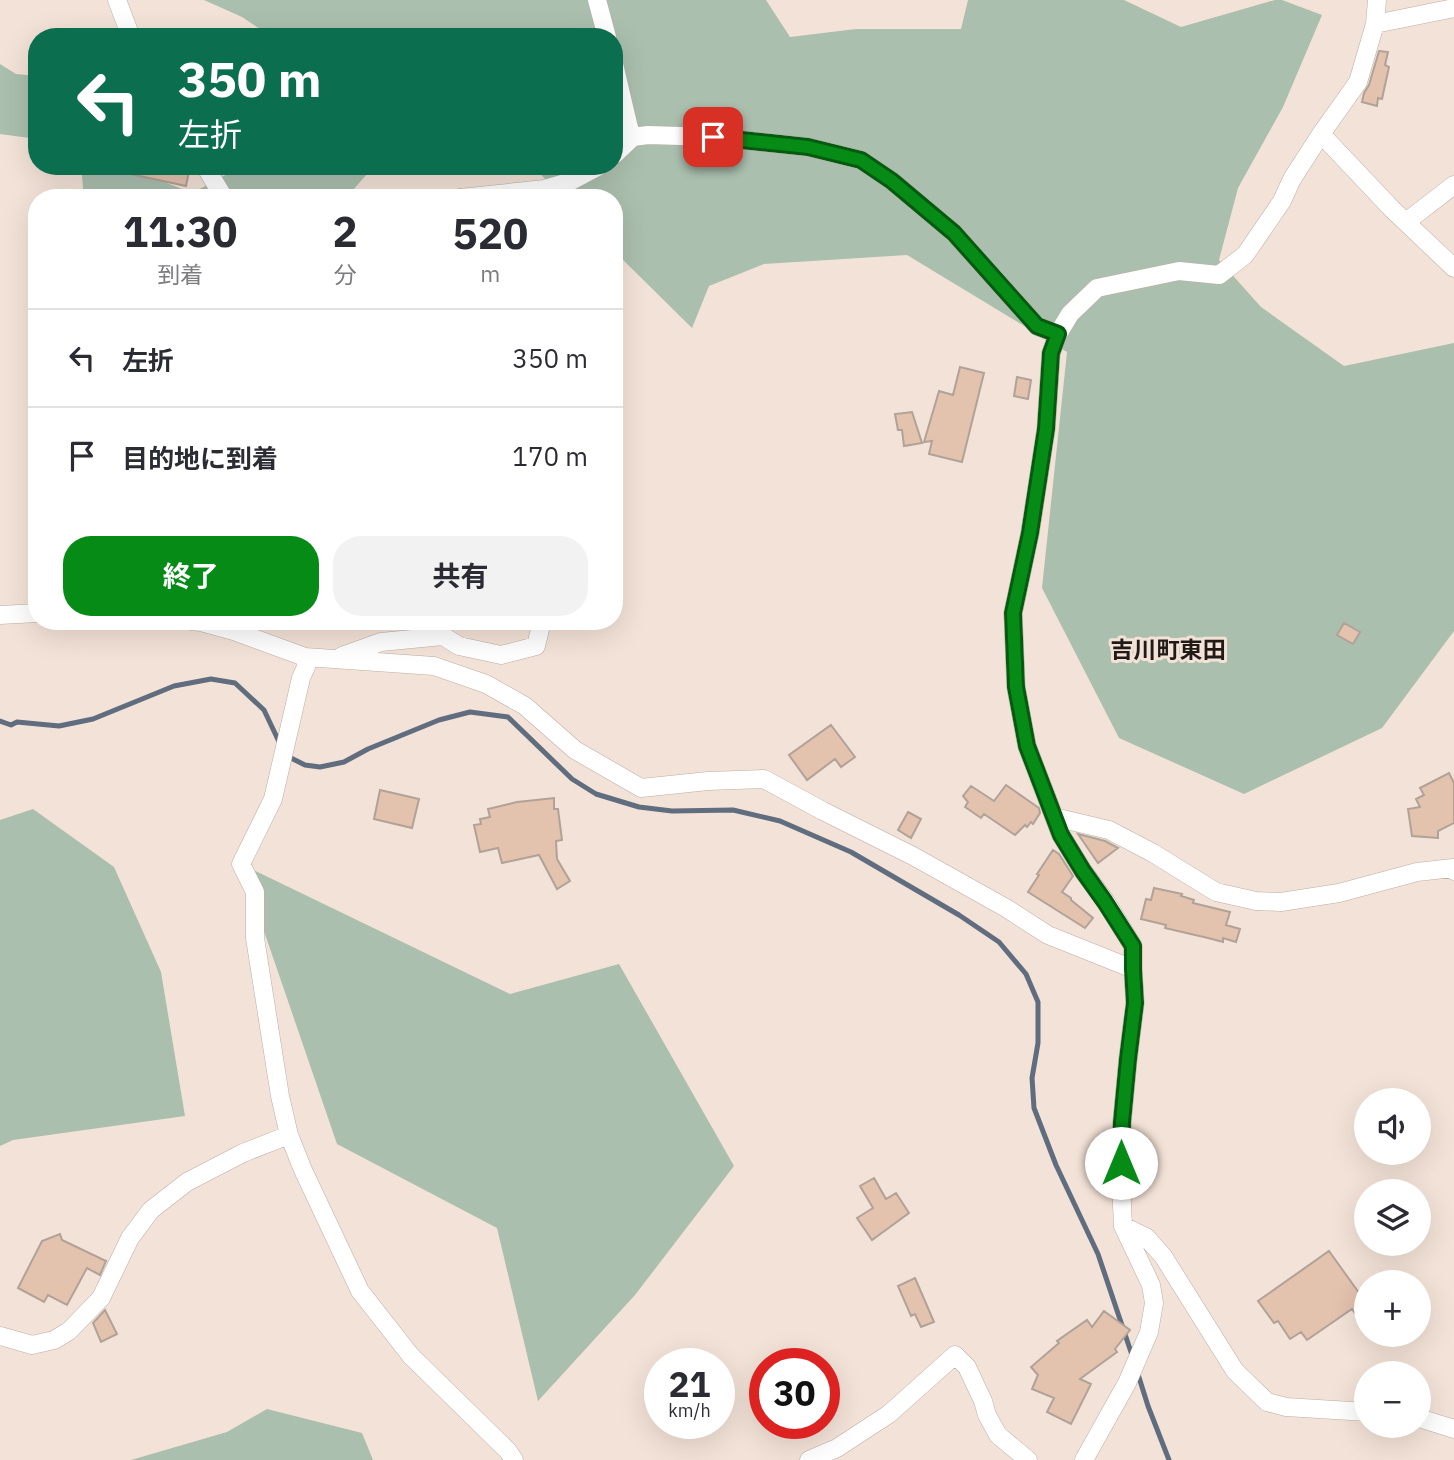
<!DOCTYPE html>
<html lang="ja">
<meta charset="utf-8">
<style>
body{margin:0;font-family:"IBM Plex Sans","Noto Sans JP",sans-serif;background:#f2f2f3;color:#2b2b33;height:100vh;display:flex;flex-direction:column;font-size:26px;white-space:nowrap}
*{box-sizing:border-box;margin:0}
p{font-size:23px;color:#7c7c81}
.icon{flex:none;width:38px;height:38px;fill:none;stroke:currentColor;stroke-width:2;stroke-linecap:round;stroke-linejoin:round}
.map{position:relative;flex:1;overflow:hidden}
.panel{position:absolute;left:28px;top:189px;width:595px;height:441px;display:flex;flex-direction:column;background:#fff;border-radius:28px;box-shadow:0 7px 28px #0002}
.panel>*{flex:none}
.banner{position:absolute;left:28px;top:28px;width:595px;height:147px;border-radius:28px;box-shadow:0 7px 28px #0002;background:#0b6e4f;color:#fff;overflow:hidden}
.fabs{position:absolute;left:1354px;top:1088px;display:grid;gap:14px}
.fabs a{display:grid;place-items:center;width:77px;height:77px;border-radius:50%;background:#fff;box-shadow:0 7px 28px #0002;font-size:35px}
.speed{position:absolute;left:644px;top:1348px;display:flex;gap:14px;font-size:35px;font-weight:700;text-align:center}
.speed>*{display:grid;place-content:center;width:91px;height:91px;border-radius:50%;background:#fff;box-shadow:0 7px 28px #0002;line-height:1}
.speed small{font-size:18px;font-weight:400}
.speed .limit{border:10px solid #d22;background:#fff;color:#111}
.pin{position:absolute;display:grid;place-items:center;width:60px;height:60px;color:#fff;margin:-30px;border-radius:14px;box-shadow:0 4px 10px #0006}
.me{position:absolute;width:77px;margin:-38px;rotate:0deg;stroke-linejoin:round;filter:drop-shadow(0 0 5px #0008)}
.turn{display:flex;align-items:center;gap:24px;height:147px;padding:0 35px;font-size:32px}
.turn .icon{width:91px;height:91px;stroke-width:2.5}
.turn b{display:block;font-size:49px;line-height:60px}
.eta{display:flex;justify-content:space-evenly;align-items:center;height:119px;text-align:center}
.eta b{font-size:42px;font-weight:700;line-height:49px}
.cta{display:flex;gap:14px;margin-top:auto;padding:14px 35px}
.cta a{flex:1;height:80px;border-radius:28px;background:#068b17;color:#fff;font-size:28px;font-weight:700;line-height:80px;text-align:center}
.cta a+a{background:#f2f2f3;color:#2b2b33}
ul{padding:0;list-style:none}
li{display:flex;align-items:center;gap:21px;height:98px;padding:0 35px;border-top:2px solid #e1e1e2}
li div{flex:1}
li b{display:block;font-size:26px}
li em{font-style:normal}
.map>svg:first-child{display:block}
.green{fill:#abbfae}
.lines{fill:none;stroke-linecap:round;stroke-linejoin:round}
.stream{stroke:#5f6d7e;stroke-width:5}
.building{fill:#e3c2ae;stroke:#b1a298;stroke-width:2}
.minor-casing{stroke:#bdada3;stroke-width:19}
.minor{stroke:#fff;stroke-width:18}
.route-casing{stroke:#045a0f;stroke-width:18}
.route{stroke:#068b17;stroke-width:12}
.labels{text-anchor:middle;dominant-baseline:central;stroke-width:6;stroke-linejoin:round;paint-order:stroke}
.quarter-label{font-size:23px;font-weight:bold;fill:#211b17;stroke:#f3e2d7}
</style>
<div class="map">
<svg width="1454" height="1460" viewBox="0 0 1454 1460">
<rect width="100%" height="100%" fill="#f3e2d7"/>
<path class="green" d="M204 0H766L790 37 856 29H961L968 0H1124L1181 27 1275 0H1282L1322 15 1283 107 1238 188 1219 260 1261 307 1344 366 1454 343V631L1382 728 1244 794 1119 738 1042 588 1067 352 907 255 764 264 709 286 692 328 614 251V198H563L533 166H614V37H272L242 17Z
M0 64 16 74 37 76V139L0 134Z
M81 166H135L162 181 192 193 233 171 238 166H374L346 198H84Z
M33 809 114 867 161 972 185 1116 13 1140 0 1146V820Z
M241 864 510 994 619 964 734 1166 635 1295 538 1401 497 1228 337 1144Z
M267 1409 362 1433 373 1460H131L227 1432Z"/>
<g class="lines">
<path class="stream" d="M0 721 11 725 17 722 59 726 93 719 174 686 211 679 235 683 264 710 281 746
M287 753 291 758 305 765 320 767 344 762 368 749 439 720 470 712 508 717 572 779 596 794 639 807 672 811 733 810 780 821 851 852 959 915 999 942 1026 974 1038 1002V1043L1032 1078 1034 1108 1056 1165 1098 1254 1133 1358
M1137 1371 1148 1406 1169 1460"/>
</g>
<path class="building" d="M1379 51 1388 52 1385 65 1389 67 1382 99 1378 98 1377 106 1362 102 1364 93 1369 85Z
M122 166H190L186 186 121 172Z
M960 367 984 373 962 462 929 454 932 441 924 442 939 391 953 395Z
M1017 377 1031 380 1028 399 1014 396Z
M912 412 922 443 904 446 902 430H898L895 414Z
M1344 623 1360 632 1353 644 1337 635Z
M831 725 855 757 841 767 835 759 807 780 789 755Z
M1449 773 1454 783V823L1438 831V838L1412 836 1408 809 1420 807 1416 799 1424 795 1420 788Z
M1006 785 1039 808 1040 813 1033 824 1031 822 1027 827 1025 825 1015 835 984 814 981 818 965 807 968 802 963 796 971 786 994 801Z
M380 790 419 799 412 828 374 819Z
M554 798V809H558L562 840 556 841 557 859 570 881 557 889 539 855 502 863 498 848 480 852 474 825 481 824 480 819 490 817 488 809 517 802Z
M908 812 921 819 911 838 898 830Z
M1078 834 1105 841 1118 848 1098 863Z
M1053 850 1059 854 1073 876 1062 892 1071 898V900L1093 918 1085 928 1028 892 1039 875 1037 874Z
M1154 888 1182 894 1181 896 1194 900 1193 903 1230 912 1226 925 1240 929 1236 942 1223 938V942L1208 938 1165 928 1166 925 1141 919 1146 899 1151 900Z
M874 1178 886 1199 896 1193 909 1213 872 1240 857 1218 873 1208 860 1186Z
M60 1234 62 1240 106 1261 100 1275 87 1268 67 1305 48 1295 44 1302 18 1288 42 1241Z
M1329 1251 1367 1304V1331L1352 1309 1307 1340 1301 1332 1290 1339 1278 1321 1274 1323 1258 1301Z
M915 1278 934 1322 921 1327 915 1314 911 1316 898 1286Z
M105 1310 117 1334 101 1342 93 1323Z
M1104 1311 1130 1330 1115 1349 1117 1352 1080 1379 1091 1384 1071 1424 1047 1412 1054 1398 1032 1389 1038 1375 1031 1367 1059 1343 1057 1341 1087 1320 1092 1327Z"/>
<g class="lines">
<defs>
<path id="minor" d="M117 0 131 37
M597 0 607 37
M1375 24 1454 8
M614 64 629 128 633 137
M1321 134 1392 209 1454 268
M614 155 633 137 648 135 713 137 808 147 861 160 892 181 954 233 1037 326 1058 334
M205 166 224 198
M460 198 545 189 569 182 599 166
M1406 222 1454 185
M0 615 37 613
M191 621 201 622 234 631 305 657 434 666 486 684 525 706 575 750 641 788 708 781 764 779 823 811 913 856 1006 908 1048 935 1133 969
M342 656 381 642 443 636 459 646 501 655 536 646 542 621
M305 657 306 667 301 678 273 799 241 864 255 892V938L280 1096 289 1135 303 1170 360 1291 411 1356 508 1451 514 1460
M1054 817 1109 830 1153 853 1216 892 1256 901 1281 902 1339 893 1417 872 1453 868 1454 871
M1123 1226 1146 1237 1163 1256 1235 1371 1267 1402 1286 1407 1367 1412
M0 1336 32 1345 54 1340 69 1331 101 1298 130 1238 151 1210 187 1182 243 1153 289 1135
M1419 1418 1454 1429
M809 1460 837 1448 889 1414 955 1355 967 1367 983 1401 987 1415 998 1435 1028 1460
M1084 1460 1127 1383 1149 1332 1154 1303 1151 1285 1123 1226 1121 1183 1122 1122 1128 1059 1135 1003 1133 969V946L1106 902 1083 871 1061 835 1027 746 1016 687 1013 613 1030 533 1046 429 1051 353 1058 334 1070 314 1097 288 1179 271 1219 275 1245 255 1282 201 1292 179 1321 134 1358 82 1375 24 1377 0"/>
</defs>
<use href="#minor" class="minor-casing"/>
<use href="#minor" class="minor"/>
</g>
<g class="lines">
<defs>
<path id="route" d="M713 137 808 147 861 160 892 181 954 233 1037 326 1058 334 1051 353 1046 429 1030 533 1013 613 1016 687 1027 746 1061 835 1083 871 1105 902 1133 946V969L1135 1003 1128 1059 1122 1122 1121 1163"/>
</defs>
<use href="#route" class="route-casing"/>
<use href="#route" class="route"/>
</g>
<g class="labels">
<g class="quarter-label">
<text x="1168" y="649">吉川町東田</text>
</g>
</g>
</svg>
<div class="fabs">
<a><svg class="icon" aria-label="sound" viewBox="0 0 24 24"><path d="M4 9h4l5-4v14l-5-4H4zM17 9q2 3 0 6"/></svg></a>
<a><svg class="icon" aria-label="layers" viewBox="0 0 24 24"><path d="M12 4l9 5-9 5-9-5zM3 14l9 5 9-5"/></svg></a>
<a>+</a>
<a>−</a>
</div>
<div class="speed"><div>21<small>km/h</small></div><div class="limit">30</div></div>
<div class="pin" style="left:713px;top:137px;background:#d93025"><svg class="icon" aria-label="arrive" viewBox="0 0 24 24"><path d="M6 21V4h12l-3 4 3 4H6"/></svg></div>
<svg class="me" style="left:1121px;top:1163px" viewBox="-20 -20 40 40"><circle r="19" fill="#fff"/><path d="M0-13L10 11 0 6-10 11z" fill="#068b17"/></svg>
<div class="banner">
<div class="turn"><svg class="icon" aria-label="left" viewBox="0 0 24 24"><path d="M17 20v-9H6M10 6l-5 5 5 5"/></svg><div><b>350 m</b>左折</div></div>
</div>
<section class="panel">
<div class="eta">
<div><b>11:30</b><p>到着</p></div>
<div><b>2</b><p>分</p></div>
<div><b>520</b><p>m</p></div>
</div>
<ul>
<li><svg class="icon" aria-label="left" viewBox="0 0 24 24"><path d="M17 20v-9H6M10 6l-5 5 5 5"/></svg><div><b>左折</b></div><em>350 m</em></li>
<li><svg class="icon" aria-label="arrive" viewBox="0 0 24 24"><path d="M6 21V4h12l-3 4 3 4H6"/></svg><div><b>目的地に到着</b></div><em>170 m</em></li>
</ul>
<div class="cta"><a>終了</a><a>共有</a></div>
</section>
</div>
